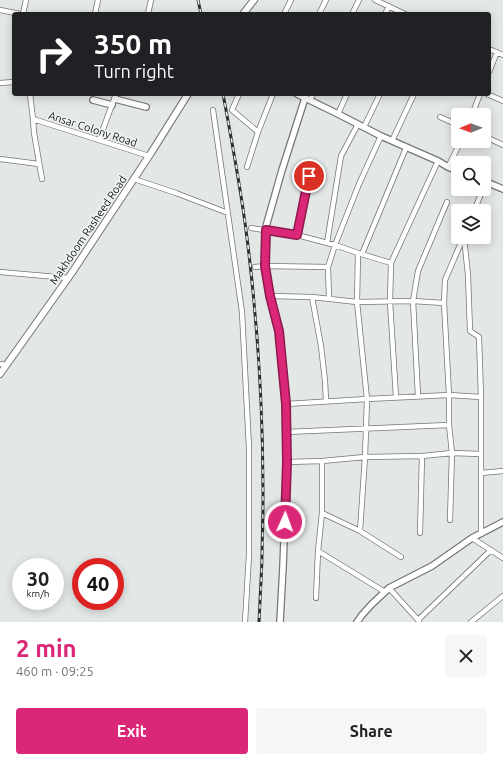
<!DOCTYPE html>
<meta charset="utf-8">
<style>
body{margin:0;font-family:Ubuntu,sans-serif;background:#f6f6f6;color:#202124;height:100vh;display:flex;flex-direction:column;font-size:15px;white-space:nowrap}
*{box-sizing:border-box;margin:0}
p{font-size:13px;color:#757577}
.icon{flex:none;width:22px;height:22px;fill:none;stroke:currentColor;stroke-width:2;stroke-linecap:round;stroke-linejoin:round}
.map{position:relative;height:622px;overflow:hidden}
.panel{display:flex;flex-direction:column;background:#fff;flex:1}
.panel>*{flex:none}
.banner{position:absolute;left:12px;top:12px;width:479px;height:84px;border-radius:4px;box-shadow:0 2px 10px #0003;background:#202124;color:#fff;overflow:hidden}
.needle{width:26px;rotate:269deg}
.buttons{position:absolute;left:451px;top:108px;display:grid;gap:8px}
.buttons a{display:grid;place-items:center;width:40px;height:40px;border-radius:4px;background:#fff;box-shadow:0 2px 10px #0003;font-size:20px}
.speed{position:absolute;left:12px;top:558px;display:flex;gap:8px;font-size:20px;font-weight:700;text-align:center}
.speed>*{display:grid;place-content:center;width:52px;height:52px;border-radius:50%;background:#fff;box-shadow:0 2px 10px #0003;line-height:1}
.speed small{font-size:10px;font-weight:400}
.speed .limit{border:6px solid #d22;background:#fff;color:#111}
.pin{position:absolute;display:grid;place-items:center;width:34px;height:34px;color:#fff;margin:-17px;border:2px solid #fff;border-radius:50%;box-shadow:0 1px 4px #0007}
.me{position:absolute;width:44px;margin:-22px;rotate:2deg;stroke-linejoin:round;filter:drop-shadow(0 0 3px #0008)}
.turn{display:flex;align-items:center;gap:14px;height:84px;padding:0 16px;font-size:18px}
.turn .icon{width:52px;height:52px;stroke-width:2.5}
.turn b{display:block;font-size:28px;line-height:34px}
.round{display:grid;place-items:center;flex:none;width:42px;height:42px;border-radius:4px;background:#f6f6f6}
.headline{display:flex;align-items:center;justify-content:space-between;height:68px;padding:0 16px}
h1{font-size:24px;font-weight:700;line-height:30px;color:#db2777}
.button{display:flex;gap:8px;margin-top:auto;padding:8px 16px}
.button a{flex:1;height:46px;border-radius:4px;background:#db2777;color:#fff;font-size:16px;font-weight:700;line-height:46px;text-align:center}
.button a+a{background:#f6f6f6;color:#202124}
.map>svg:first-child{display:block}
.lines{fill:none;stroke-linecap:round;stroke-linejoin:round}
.minor-casing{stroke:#737775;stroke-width:6}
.tertiary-casing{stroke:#737775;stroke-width:8}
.secondary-casing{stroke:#737775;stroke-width:8}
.minor{stroke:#fff;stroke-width:4.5}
.tertiary{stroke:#fff;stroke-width:5.5}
.secondary{stroke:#fff;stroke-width:6}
.rail-casing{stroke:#2f3130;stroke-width:3}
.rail{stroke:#f0f5f3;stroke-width:1.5;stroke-dasharray:4.5;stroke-linecap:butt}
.route-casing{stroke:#8e194d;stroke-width:10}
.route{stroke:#db2777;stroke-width:7}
.labels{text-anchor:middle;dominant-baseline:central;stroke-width:3;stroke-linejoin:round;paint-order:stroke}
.street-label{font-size:11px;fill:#161717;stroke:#f0f5f3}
</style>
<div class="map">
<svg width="503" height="622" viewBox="0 0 503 622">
<rect width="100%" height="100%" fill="#e3e7e6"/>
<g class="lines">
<defs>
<path id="minor" d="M375 0 405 14
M0 10 20 14
M23 14 26 0
M95 14 98 0
M148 14 151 0
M284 14 291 0
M319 14 326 0
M352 14 359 0
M385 14 389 6
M489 49 503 55
M489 72 497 52
M0 83 14 82
M30 94 33 119 149 156
M239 94 232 110 258 132
M487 94 503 101
M310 100 313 94
M213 110 242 312 249 448V555L245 622
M338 114 347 94
M472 115 480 94
M440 117 458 125
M33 119 34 133 42 179
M364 127 380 94
M484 136 503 145
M99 140 116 94
M392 141 414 94
M0 159 39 164
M247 167 258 132 273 94
M448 167 461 141
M134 179 176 193 228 213
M474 211 483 189
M251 228 297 235 335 245 358 253 391 263
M297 235 309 176
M464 237 468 275 470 331 479 337 481 397V534
M327 243 341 156 358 124
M358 253 357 302 367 399 365 457 360 531
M362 254 406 148
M255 267 265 266 328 267
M0 272 68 278
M270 296 312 297 357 302 413 301 444 303
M312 297 321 346 325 381 326 401
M329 298 328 267 335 245 359 184 381 136
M0 364 6 365
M418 396 413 301 418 271 447 202
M396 397 390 302 391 263 438 161
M286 404 367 399 449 395 481 397
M286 432 449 425
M287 462 322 461 365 457 422 456 452 453 481 454
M481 473 503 471
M322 513 360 531 401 557
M450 520 452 453 449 425V395L444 303 445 280 463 238
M420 533 422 456
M472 538 503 558
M318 551 385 592
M389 588 419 621
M316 598 318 551 322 513V461
M418 620 491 550
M471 622 503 596"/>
<path id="tertiary" d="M297 94 338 114 381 136 438 161 448 167 458 171
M115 99 146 107
M93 100 112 105
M484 181 503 189
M280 622 283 567 287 462 286 404 279 331 270 296 265 266V230L282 170 305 98
M357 622 362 615 371 605 389 588 432 566 472 538 503 522"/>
<path id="secondary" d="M243 14 254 0
M0 374 71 274 151 153 188 94"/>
</defs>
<use href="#minor" class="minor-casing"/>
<use href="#tertiary" class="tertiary-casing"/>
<use href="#secondary" class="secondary-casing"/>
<use href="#minor" class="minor"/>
<use href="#tertiary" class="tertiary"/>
<use href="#secondary" class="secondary"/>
<defs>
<path id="rail" d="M198 0 201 14
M223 94C232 142 241 189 247 238 263 365 267 494 259 622"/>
</defs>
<use href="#rail" class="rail-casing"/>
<use href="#rail" class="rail"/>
</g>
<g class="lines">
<defs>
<path id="route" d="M285 522 287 462 286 404 279 331 270 296 265 266 266 230 297 235 309 176"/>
</defs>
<use href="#route" class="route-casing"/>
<use href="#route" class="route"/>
</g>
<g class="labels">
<g class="street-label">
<text transform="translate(93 129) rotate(18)">Ansar Colony Road</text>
<text transform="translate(88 230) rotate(-56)">Makhdoom Rasheed Road</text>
</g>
</g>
</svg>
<div class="buttons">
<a><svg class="needle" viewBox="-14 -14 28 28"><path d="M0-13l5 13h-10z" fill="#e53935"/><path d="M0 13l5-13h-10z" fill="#757577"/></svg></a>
<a><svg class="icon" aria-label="search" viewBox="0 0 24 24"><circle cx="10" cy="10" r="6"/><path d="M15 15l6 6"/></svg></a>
<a><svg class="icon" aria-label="layers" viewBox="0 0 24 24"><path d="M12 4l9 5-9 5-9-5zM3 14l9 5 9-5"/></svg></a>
</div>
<div class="speed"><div>30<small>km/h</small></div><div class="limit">40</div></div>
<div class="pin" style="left:309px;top:176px;background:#d93025"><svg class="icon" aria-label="arrive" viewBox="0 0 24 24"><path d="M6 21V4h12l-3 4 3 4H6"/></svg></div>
<svg class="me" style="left:285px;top:522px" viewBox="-20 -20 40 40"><circle r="17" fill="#db2777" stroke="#fff" stroke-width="3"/><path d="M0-11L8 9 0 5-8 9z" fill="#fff"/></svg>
<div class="banner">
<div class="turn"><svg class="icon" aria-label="right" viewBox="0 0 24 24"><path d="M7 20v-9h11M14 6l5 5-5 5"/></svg><div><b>350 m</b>Turn right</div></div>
</div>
</div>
<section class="panel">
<div class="headline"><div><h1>2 min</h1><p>460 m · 09:25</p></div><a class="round"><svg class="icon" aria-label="close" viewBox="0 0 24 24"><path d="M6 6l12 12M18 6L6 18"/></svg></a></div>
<div class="button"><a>Exit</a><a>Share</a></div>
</section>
